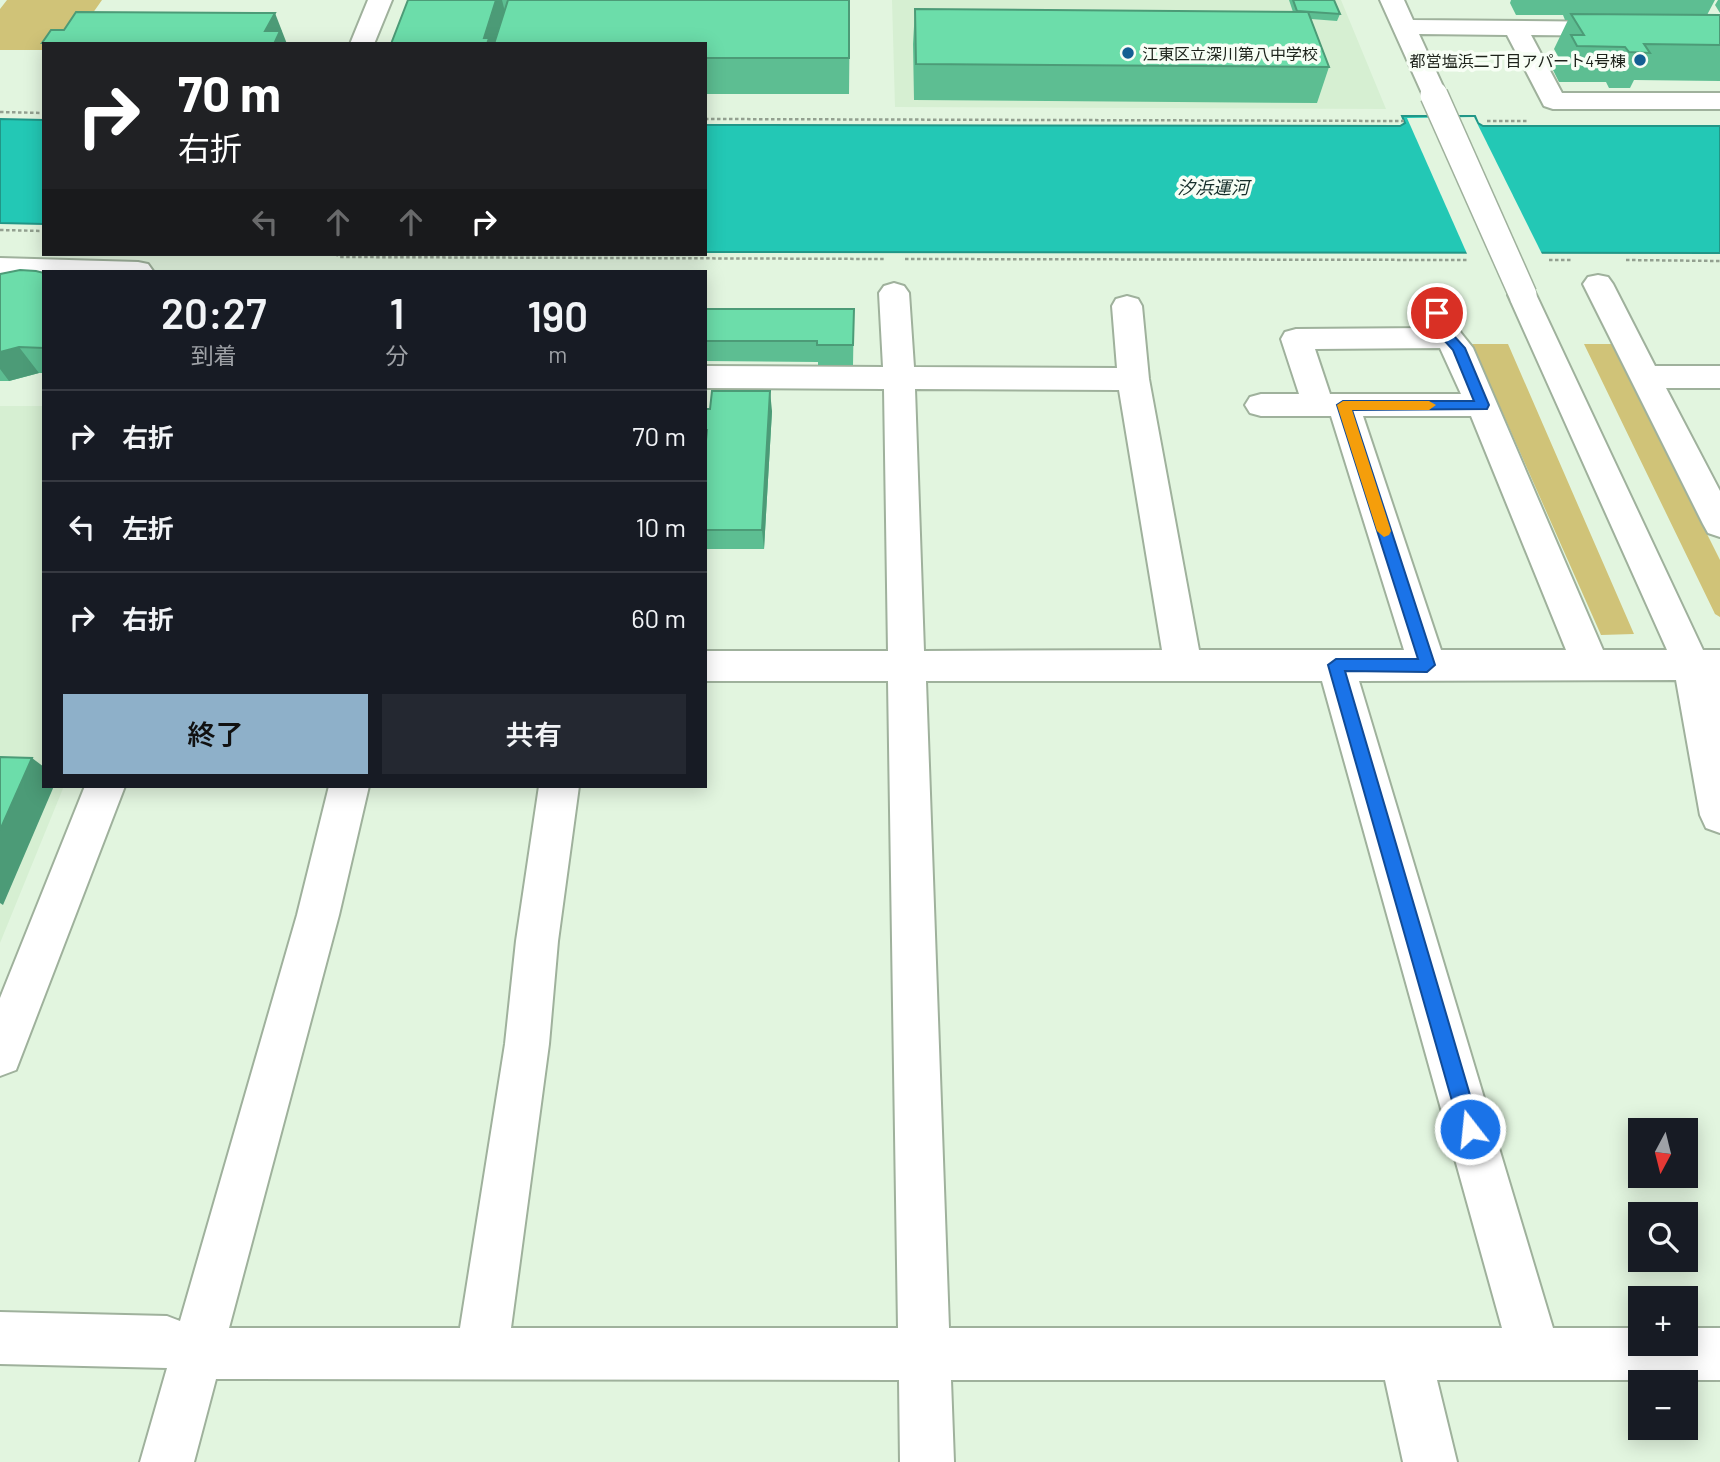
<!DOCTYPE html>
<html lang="ja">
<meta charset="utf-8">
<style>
body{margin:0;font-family:Barlow,"Noto Sans JP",sans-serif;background:#242831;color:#f1f3f6;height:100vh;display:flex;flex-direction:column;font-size:26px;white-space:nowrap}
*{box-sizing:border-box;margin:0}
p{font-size:23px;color:#9ea1a6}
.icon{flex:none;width:38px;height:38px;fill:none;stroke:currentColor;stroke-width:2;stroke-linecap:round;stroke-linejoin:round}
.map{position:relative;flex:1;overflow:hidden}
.sheet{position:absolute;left:42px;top:270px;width:665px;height:518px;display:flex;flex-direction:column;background:#171b24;border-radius:0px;box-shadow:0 4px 18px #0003}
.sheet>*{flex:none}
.banner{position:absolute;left:42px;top:42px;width:665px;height:214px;border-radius:0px;box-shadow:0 4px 18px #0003;background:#202124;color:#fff;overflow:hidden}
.needle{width:46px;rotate:187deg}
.buttons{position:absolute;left:1628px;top:1118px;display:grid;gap:14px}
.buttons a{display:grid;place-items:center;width:70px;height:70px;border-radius:0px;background:#171b24;box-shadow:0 4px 18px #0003;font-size:35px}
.pin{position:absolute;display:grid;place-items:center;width:60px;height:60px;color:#fff;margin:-30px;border:4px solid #fff;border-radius:50%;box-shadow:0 2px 7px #0007}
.me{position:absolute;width:77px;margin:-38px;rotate:344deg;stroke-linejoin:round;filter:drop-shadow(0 0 5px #0008)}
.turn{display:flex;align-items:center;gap:24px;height:147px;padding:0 21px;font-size:32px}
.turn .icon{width:91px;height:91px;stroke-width:2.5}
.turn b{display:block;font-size:49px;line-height:60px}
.lanes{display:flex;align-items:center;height:66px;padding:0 21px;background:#0003;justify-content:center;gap:35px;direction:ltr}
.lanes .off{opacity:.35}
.eta{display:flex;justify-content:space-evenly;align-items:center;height:119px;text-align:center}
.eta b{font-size:42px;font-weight:600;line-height:49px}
.cta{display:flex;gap:14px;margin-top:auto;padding:14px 21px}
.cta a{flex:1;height:80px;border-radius:0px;background:#8eb0c9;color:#111;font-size:28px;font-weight:600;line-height:80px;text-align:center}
.cta a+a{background:#242831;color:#f1f3f6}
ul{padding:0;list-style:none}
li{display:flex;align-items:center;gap:21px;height:91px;padding:0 21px;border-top:2px solid #363941}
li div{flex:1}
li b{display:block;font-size:26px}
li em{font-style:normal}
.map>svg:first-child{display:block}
.built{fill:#d6efd2}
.green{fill:#d0c378}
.water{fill:#23c8b5;stroke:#219687;stroke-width:2}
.pier{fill:#e2f5df}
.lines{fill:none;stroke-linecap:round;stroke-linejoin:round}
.minor-casing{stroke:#9fb19c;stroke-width:4}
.path{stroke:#93a090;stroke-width:2.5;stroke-dasharray:3.5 2.5;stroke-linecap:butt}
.minor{fill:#fff;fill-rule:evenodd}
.minor-bridge-casing{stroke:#9fb19c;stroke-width:30;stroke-linecap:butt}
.minor-bridge{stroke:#fff;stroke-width:27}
.wall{fill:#5dbe92}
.shaded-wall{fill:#4c9b77}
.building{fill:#6cddaa;stroke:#4c9b77;stroke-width:2}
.route{fill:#1a73e8;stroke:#114b97;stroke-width:2}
.slow{fill:#f59e0b}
.poi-dot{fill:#145f93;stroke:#f7fef5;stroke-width:2.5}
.labels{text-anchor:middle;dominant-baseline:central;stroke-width:7;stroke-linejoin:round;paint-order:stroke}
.far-poi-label{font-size:16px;fill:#1d231b;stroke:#f7fef5;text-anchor:start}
.far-water-label{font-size:18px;font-style:italic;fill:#162f2b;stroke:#f7fef5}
</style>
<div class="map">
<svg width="1720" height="1462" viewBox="0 0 1720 1462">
<rect width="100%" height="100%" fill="#e2f5df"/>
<path class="built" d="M892 0H1341L1386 109 895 107Z
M0 406H44V786H64L0 943Z"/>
<path class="green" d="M7 0H102L71 44H44V50H0V9Z
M1472 344H1508L1634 634 1601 635Z
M1584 344H1612L1720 560V617L1715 614Z"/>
<path class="water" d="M1402 116H1475L1478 123 1483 126H1720V253L705 252V125L1400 126 1405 123Z
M0 119 44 120V224L0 223Z"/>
<path class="pier" d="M1474 117 1543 256H1468L1407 118Z"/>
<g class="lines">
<defs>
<path id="minor" d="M368 0H392L374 44H350Z
M1380 0H1404L1413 20 1720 23V37L1531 35 1562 93H1720V109H1553L1544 106 1507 35 1419 34 1447 95 1443 100 1434 103 1425 100Z
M0 258 138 262 148 264 153 271H44V278L0 276Z
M1598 275 1608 277 1613 284 1655 366H1720V388H1666L1720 491V537L1708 533 1703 524 1583 284 1588 277Z
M894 283 904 286 909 293 914 367 1117 368 1112 306 1116 299 1127 296 1138 299 1142 306 1149 379 1199 650H1404L1331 416H1261L1250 413 1245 405 1250 397 1261 394H1299L1281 339 1285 332 1296 329 1428 328 1422 313 1426 306 1437 303 1448 306 1461 333 1473 348 1603 650H1667L1508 295 1513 288 1523 285 1533 288 1703 650H1720V833L1706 828 1700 815 1676 680 1359 681 1553 1328H1640V1344H1685V1328H1720V1380H1437L1457 1462H1403L1385 1380H951L954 1462H900L899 1380 216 1379 194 1462H140L167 1368 0 1364V1312L167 1316 180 1321 297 915 329 786H369L339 915 229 1328H460L505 1044 516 941 539 786H579L558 941 549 1044 511 1328H898L888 681H705V651H888L884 389 705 388V366L883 367 879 293 884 286ZM1440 348 1461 394H1330L1315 349ZM915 389 1119 390 1162 650 924 651ZM1363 416H1471L1566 650H1441ZM926 681H1322L1502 1328H949Z
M85 786H125L16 1070 0 1076V998Z"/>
</defs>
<use href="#minor" class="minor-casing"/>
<path class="path" d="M0 112 44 113
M705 119 1404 121
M1487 121H1527
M0 230 44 231
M335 254 340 257 886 259
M905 259 1467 260
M1549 260H1572
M1626 260 1720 261"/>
<use href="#minor" class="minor"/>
<defs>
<path id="minor-bridge" d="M1434 95 1523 295"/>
</defs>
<use href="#minor-bridge" class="minor-bridge-casing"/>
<use href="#minor-bridge" class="minor-bridge"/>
</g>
<path class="wall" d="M408 0H850L849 94H705V44Z
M1289 0H1334L1340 14 1337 21 1311 19 1329 67 1317 103 914 100 913 44 915 9 1293 12Z
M1511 0H1715L1707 15H1720V81L1634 80 1630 88H1609L1606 82H1559L1553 70 1559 58 1554 49 1568 20H1565L1563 15H1516L1510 3Z
M1718 0H1720V13L1715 5Z
M64 30 287 44H44V46L42 43Z
M44 273V373H39L9 381H0V274Z
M705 309H854L853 365H818V362L705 361Z
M705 409 772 411 764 549H705Z"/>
<path class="shaded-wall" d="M496 0H502L508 24 502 44H485L484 38Z
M275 13 287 44H271L265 31Z
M19 347 39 373 9 381 0 369V352Z
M770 391 772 411 764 549 762 530Z
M32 758 44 767V786H54L3 905 0 903V830Z"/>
<path class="building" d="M408 0H496L484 38H489L487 44H391Z
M508 0H849V58H705V44H494Z
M1293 0H1334L1340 14 1297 11Z
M915 9 1308 12 1329 67 916 64Z
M76 12 275 13 265 31H280L274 44 42 43 51 30H64Z
M1571 14 1720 15V45L1644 44 1650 53 1629 52 1625 47 1577 46 1571 35H1584Z
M20 270 36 271 44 273V348L19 347 0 352V274Z
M705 309H854L853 345H817V341H705Z
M712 391H770L762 530H705V451L707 430H705V409H710Z
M0 757 32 758 0 830Z"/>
<path class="route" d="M1437 309 1441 310 1454 336 1465 348 1489 405 1487 409 1352 410 1435 665 1427 672 1345 671 1480 1129 1477 1136 1470 1139 1463 1136 1460 1129 1328 665 1336 659H1418L1337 405 1343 401H1474L1453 350 1442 338 1431 313Z"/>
<path class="slow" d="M1343 401H1429L1436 405 1429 410H1352L1391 531 1389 535 1384 537 1377 531 1337 405Z"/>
<g class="poi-dot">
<circle cx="1128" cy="53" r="7"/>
<circle cx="1640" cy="60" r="7"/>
</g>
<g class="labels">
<g class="far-poi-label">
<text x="1142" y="53">江東区立深川第八中学校</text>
<text x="1626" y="60" text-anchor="end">都営塩浜二丁目アパート4号棟</text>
</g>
<g class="far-water-label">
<text x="1213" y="187">汐浜運河</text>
</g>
</g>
</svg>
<div class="buttons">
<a><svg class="needle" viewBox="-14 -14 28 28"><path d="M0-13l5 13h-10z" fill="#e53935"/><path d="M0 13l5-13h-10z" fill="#9ea1a6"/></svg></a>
<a><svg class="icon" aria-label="search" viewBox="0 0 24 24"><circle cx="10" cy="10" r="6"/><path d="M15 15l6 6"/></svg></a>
<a>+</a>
<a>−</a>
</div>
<div class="pin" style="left:1437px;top:313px;background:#d93025"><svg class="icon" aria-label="arrive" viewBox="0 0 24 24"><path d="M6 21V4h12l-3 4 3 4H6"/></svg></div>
<svg class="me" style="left:1470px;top:1129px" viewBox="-20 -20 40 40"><circle r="17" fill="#1a73e8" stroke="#fff" stroke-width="3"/><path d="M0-11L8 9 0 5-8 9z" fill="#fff"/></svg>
<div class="banner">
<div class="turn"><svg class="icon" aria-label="right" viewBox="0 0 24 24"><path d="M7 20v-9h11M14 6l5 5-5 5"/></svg><div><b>70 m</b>右折</div></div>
<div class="lanes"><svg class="icon off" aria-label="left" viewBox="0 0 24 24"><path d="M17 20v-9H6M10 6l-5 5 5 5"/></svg><svg class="icon off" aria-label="ahead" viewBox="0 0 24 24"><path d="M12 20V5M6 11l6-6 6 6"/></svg><svg class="icon off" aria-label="ahead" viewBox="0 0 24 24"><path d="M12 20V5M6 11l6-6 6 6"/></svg><svg class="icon" aria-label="right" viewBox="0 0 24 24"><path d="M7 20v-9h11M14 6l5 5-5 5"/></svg></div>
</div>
<section class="sheet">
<div class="eta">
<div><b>20:27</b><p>到着</p></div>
<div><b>1</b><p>分</p></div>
<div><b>190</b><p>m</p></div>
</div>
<ul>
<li><svg class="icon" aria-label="right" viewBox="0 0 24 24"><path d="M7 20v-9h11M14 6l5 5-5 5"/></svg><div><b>右折</b></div><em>70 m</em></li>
<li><svg class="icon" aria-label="left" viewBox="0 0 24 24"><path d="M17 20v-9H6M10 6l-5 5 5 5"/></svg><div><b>左折</b></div><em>10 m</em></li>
<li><svg class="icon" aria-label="right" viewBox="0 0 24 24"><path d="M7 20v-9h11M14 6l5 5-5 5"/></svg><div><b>右折</b></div><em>60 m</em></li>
</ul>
<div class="cta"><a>終了</a><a>共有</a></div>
</section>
</div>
